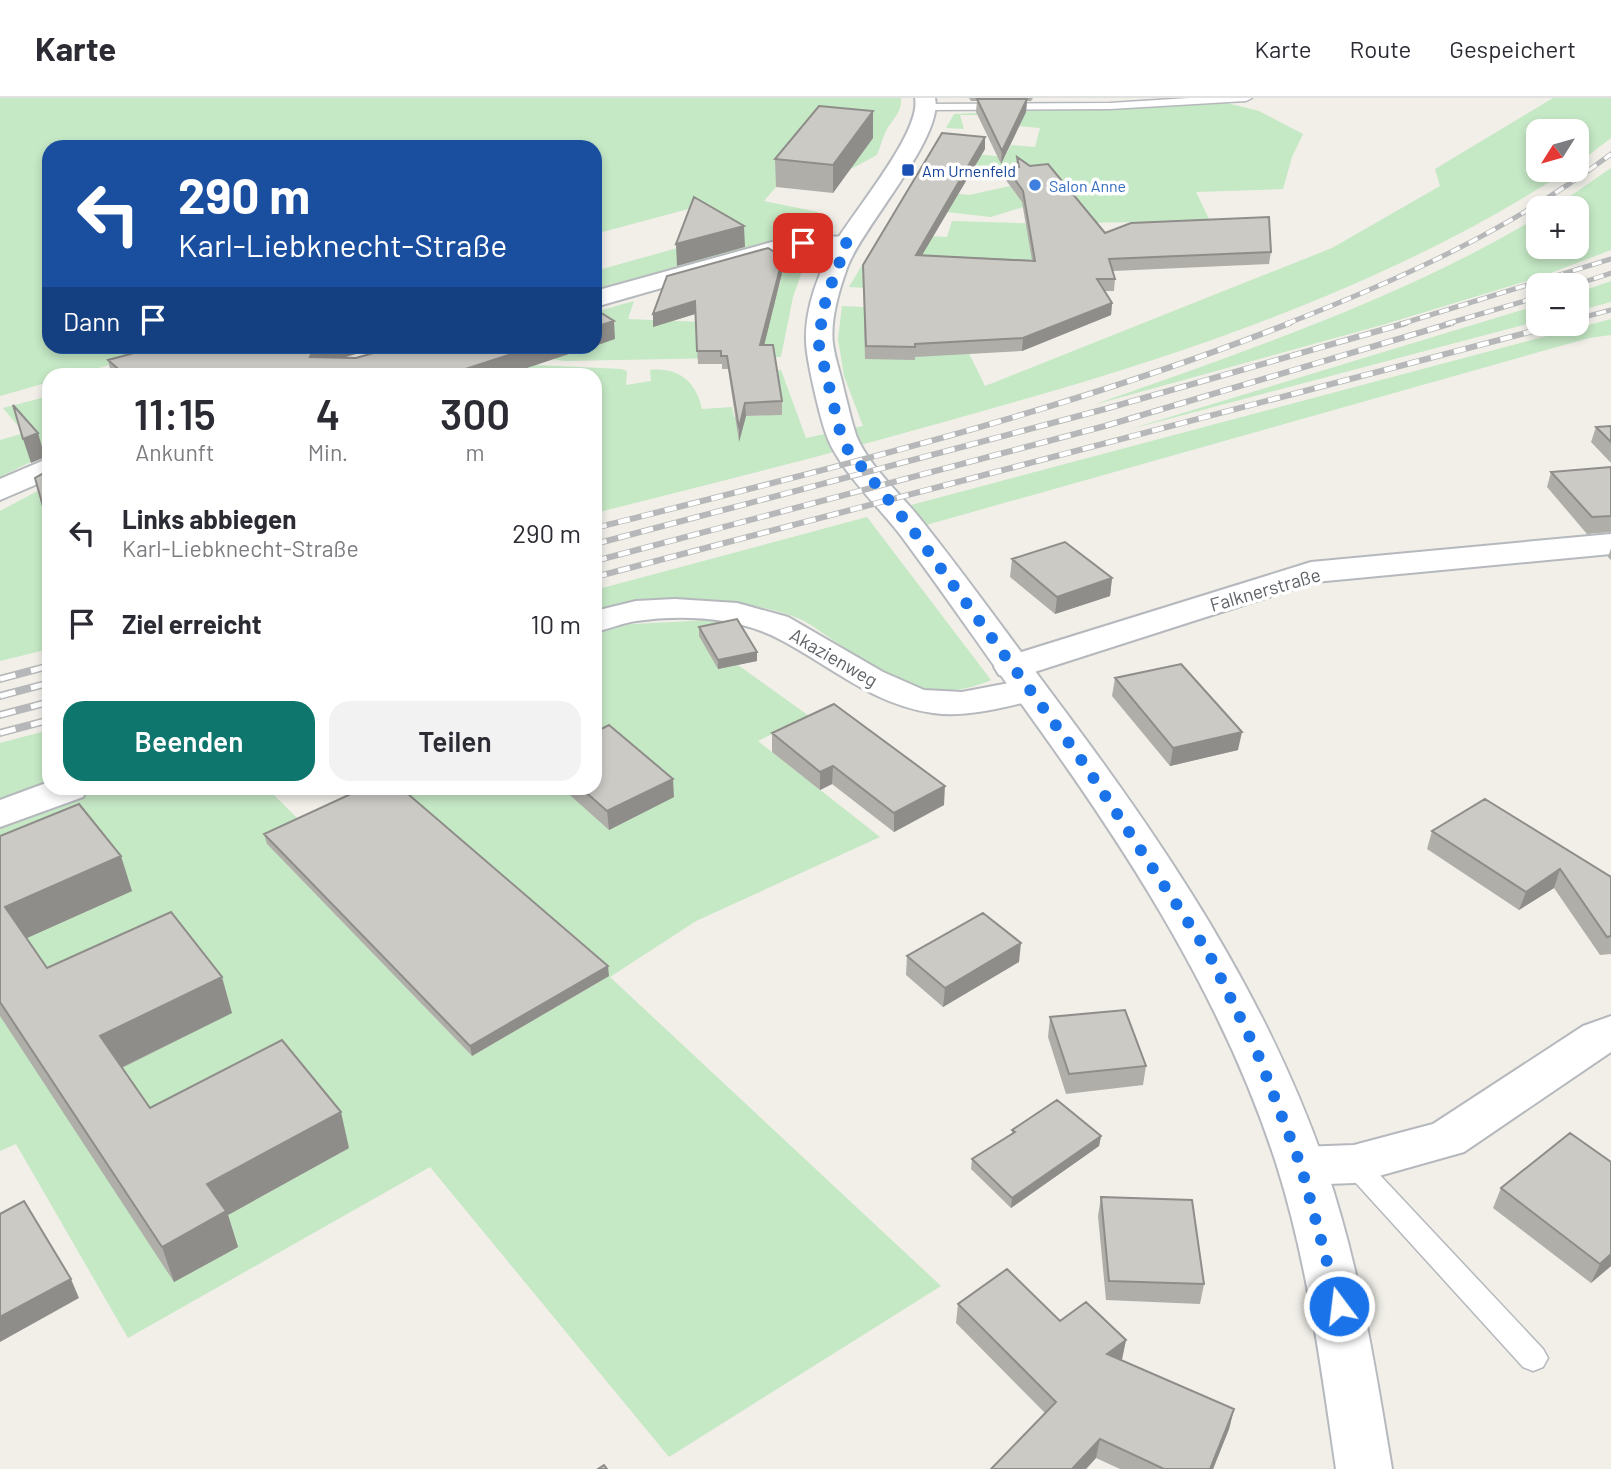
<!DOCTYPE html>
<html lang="de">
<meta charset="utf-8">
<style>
body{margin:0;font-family:Barlow,sans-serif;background:#f2f2f3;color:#2b2b33;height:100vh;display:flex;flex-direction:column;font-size:26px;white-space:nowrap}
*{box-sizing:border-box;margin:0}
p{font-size:23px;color:#7c7c81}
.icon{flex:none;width:38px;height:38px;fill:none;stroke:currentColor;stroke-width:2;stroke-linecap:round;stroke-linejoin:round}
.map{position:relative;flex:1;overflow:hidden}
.details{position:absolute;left:42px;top:270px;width:560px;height:427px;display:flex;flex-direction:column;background:#fff;border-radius:21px;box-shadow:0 4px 10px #0003}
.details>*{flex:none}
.top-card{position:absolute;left:42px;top:42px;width:560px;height:214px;border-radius:21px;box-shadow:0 4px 10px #0003;background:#1a4fa0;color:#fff;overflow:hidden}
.needle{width:46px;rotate:233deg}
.controls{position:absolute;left:1526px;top:21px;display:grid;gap:14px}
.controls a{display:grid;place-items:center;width:63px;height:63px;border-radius:14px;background:#fff;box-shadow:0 4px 10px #0003;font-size:35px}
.pin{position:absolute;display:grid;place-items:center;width:60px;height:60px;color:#fff;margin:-30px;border-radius:14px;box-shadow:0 4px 10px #0006}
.me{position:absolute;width:77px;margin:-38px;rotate:345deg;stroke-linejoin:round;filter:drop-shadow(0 0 5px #0008)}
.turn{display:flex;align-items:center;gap:24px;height:147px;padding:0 21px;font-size:32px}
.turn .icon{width:91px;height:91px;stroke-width:2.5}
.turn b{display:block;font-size:49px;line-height:60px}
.then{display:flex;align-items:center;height:66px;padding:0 21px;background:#0003;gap:14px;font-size:26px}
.eta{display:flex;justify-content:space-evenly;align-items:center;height:119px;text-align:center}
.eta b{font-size:42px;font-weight:600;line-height:49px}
.button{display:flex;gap:14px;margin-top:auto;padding:14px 21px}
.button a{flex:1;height:80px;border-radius:21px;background:#0f766e;color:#fff;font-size:28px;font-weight:600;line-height:80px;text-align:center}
.button a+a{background:#f2f2f3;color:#2b2b33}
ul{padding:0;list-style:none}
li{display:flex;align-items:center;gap:21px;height:91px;padding:0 21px}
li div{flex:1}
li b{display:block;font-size:26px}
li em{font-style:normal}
header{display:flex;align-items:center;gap:42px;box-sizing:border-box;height:98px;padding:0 35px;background:#fff;border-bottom:2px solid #e1e1e2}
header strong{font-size:33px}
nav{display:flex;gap:38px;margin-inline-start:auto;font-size:24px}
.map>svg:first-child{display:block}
.green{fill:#c5e8c5}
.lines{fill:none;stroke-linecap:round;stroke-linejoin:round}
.lane-casing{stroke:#b5b8bc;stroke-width:3}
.street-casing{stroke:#b5b8bc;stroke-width:4}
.secondary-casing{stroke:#b6babf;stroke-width:4}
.lane{fill:#fff;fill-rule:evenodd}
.street{fill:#fff;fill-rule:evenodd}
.secondary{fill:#fff;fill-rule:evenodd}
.rail-far2-casing{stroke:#b6b7b8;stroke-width:5}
.rail-far1-casing{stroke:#b6b7b8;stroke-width:6}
.rail-casing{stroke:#b6b7b8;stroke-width:8}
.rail-far2{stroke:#fff;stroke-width:3.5;stroke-dasharray:10;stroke-linecap:butt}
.rail-far1{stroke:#fff;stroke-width:4.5;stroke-dasharray:12;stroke-linecap:butt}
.rail{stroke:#fff;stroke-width:5;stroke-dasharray:16;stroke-linecap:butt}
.wall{fill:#afaea9}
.shaded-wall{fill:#8f8d8a}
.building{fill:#cccac5;stroke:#8f8d8a;stroke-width:2}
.route{stroke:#1a73e8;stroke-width:12;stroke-dasharray:0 21.6}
.transit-dot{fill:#1a4fb4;stroke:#fff;stroke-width:2.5}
.shop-dot{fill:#3f7fe0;stroke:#fff;stroke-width:2.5}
.labels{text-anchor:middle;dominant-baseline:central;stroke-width:7;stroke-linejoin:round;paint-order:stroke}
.far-transit-label{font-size:16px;fill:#164399;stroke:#fff;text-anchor:start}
.far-shop-label{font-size:16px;fill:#366cbe;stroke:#fff;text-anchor:start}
.street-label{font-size:19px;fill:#5f6368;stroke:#fff}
</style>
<header>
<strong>Karte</strong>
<nav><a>Karte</a><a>Route</a><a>Gespeichert</a></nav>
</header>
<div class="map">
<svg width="1611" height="1371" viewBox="0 0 1611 1371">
<rect width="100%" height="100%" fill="#f1efe8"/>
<path class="green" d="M0 0H901C902 16 891 22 885 35 882 42 880 50 877 57L849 72 815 68 776 89 764 103 818 114 820 122 807 133 595 191V173L724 137 692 110 595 136V49H49V248L151 249 157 254 77 276H49V284L0 298Z
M1553 0H1611V40L1577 66V33H1538V72H1568C1396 184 1201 251 1004 307 869 346 732 381 595 415V276H415L499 248 537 267 621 271 627 273 626 287 651 283 650 272C679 269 696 284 702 311L732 309 734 319 782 316 753 272H781L806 340 863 328 844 278 838 241 842 208 903 211 957 231 985 288 1332 150 1440 88 1435 71Z
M1227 5 1259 13 1303 36 1292 59 1283 91 1196 94 1210 123 1078 125 1023 104V109L991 119 947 114 955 100 913 91 969 97 1010 88 1016 96 1044 74 917 82 934 52 1005 59 1011 47 1035 49 1040 30 1017 28 1000 17H960L964 31 946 30 954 16Z
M1611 70V152L1540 179 1382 227 1093 307C1245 253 1399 202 1538 119V149H1577V110H1553Z
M952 123 1046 126 1076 169 946 194 849 189 886 127 927 138 947 139Z
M786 159 802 161 805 165 793 199 781 259 564 263 553 261 526 249 595 248V214L634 203 628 221 726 225 776 199 781 182 732 175Z
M1611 183V204L1577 213V195Z
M1538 207V223L1127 332Z
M1611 221V237L1589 240 912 431 896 411Z
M49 298V355L0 379V342L24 335 3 310Z
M49 387V551L0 563V413Z
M867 419 991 582C924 611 886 576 831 541 821 534 811 526 800 521 736 495 661 503 595 513V492Z
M709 522 737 530 718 571 738 567 809 618 758 643 880 739 696 823 610 879 941 1188 669 1359 430 1069 128 1240 16 1046 0 1053V727L98 690H267L305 728 267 746 472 958 609 878 391 690H595V532L615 527Z
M49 632V684L0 704V645Z"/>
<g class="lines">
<defs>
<path id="lane" d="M1189 0H1252L1246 3 1110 11 927 12 921 9 927 6 1110 5Z
M1354 1056 1363 1059 1543 1251 1548 1260 1543 1269 1533 1273 1523 1269 1345 1073 1341 1066 1345 1059Z"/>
<path id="street" d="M847 138 856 140 859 145 856 150 784 155 595 209V193L783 141Z
M49 360V381L0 402V381Z
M1611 436V456L1315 484 1025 577 1012 580 999 577 994 569 999 561 1311 464Z
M675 501 737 505 788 519 883 574 924 592 962 594 1030 581 1043 584 1048 592 1043 600C1008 608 970 620 933 615 874 607 832 569 781 542 739 519 683 516 636 523 622 525 609 531 595 534V513L636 503Z
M49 684V690H88L83 699 0 729V702Z
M1611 918V954L1464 1054 1354 1085 1301 1087 1284 1082 1277 1068 1284 1054 1301 1049 1354 1047 1433 1026 1583 928Z"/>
<path id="secondary" d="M915 0H935C944 39 862 129 847 170 839 192 830 223 833 246 835 261 841 277 844 292 848 307 851 322 856 337 869 369 901 396 922 423 972 486 1019 552 1067 616 1171 755 1268 902 1325 1067 1359 1166 1375 1268 1392 1371H1336C1321 1269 1308 1167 1277 1068 1224 902 1129 755 1028 615 986 557 945 497 902 439 878 407 837 371 825 333 819 314 806 261 806 242 805 211 819 173 834 147 852 115 922 34 915 0Z"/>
</defs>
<use href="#lane" class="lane-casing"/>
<use href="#street" class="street-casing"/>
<use href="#secondary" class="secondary-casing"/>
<use href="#lane" class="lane"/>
<use href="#street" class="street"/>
<use href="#secondary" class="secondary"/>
<defs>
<path id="rail-far2" d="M1575 187 1611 175
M1577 221 1611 212
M1286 226C1401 181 1512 131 1611 56
M1401 226 1611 161
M1446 226 1538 199"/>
<path id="rail-far1" d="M595 430C829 371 1065 314 1290 225
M595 446 1105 311 1406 225
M595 463 1105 328 1452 225
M595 479 1560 226"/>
<path id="rail" d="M0 581 49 568
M0 598 49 585
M0 617 49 604
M0 635 49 622"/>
</defs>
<use href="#rail-far2" class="rail-far2-casing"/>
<use href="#rail-far1" class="rail-far1-casing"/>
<use href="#rail" class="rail-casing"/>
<use href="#rail-far2" class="rail-far2"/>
<use href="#rail-far1" class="rail-far1"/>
<use href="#rail" class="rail"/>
</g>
<path class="wall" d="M969 0H1033L1031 3H1027L1026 14 1001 66 976 14 977 3H971Z
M873 40 833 95 776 89 775 61Z
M985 51 922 157 1032 162 1022 104 1005 81 1006 69H1016L1017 59 1105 135 1271 154 1269 166 1113 173 1115 181 1114 193H1105L1112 205 1111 217 1022 253 915 259V262L865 261 863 167Z
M783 159V171L764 247 782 303V317L746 318 739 344 728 271H722V266H698L695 216 653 229Z
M344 260 509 276H111L108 262Z
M1611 328V365L1591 344 1596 329Z
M1611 369V434L1587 436 1547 389 1551 374Z
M1611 450V462L1608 459Z
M1012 461 1112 480 1110 498 1055 516 1010 479Z
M699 529 757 563 718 571 699 538Z
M1115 580 1238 652 1170 668 1112 598Z
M772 635 944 707 894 734 832 686 820 692 772 654Z
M337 690H401L609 878 472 958 267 746 264 736 347 698Z
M562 690H595L674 699 609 732Z
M1432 733 1611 779V856L1600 857 1554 790 1519 812 1427 751Z
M0 738 132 793 27 840 47 870 232 915 122 970 150 1010 349 1050 228 1117 238 1149 174 1184 0 918Z
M907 858 1019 864 943 909 906 877Z
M1050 919 1146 968 1143 987 1066 996 1048 939Z
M1012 1032 1101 1038 1099 1048 1011 1110 971 1071 972 1061 1012 1036Z
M1501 1090 1611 1168 1591 1185 1493 1110Z
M1101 1099 1204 1186 1200 1206 1106 1202 1098 1118Z
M958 1206 1060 1223 1126 1242 1122 1261 1121 1262 1234 1311 1229 1331 1213 1371H1120L1096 1360 1086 1371H991L1045 1315 956 1225Z"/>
<path class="shaded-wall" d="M1027 1 1026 14 1001 66 1002 53Z
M873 13V40L833 95V67Z
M985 39V51L915 169 916 157Z
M744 128 745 149 677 168 676 146Z
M783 159V171L761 260 760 247Z
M695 203V216L653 229V216Z
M1112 205 1111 217 1022 253 1023 240Z
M614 223 615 241 595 248V229Z
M317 248H384L318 267 310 259 315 249Z
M536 248H593L509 276H450Z
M745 305 746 318 739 344V330Z
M38 335 45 359 31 365 23 341Z
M1112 480 1110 498 1055 516 1057 499Z
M757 554V563L718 571V562Z
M1242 634 1238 652 1170 668 1173 650Z
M833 668 832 686 820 692V674Z
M673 681 674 699 609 732 607 713Z
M945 688 944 707 894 734V715Z
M121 758 132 793 18 844 5 809Z
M1560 771 1554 790 1519 812 1526 794Z
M1021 845 1019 864 943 909 945 890Z
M608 868 609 878 472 958 470 948Z
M222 879 232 915 112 974 100 938Z
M341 1014 349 1050 228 1117 238 1149 174 1184 162 1149 207 1086Z
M1101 1038 1099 1048 1011 1110 1012 1100Z
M1611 1156V1168L1591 1185 1600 1166Z
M71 1181 79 1200 0 1244V1219Z
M1126 1242 1122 1261 1104 1275 1107 1256Z
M1234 1311 1229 1331 1213 1371H1210Z
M1100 1341 1096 1360 1086 1371H1072Z"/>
<path class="building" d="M977 1H1027L1002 53Z
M819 8 873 13 833 67 775 61Z
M942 35 985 39 916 157 1035 163 1023 93 1006 69H1019L1017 59 1030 68 1048 66 1105 135 1131 125 1269 119 1271 154 1109 161 1115 181H1097L1112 205 1023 240 915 246V249L866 248 863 167Z
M694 99 744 128 676 146Z
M768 150 783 159 760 247H773L782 303 745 305 739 330 727 258H721V253H697L695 203 653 216 667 178Z
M595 211 614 223 595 229Z
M160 248H317L315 249 310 259 356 260 398 248H536L450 276H124L108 262Z
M13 307 38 335 23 341Z
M1611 328V344L1596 329Z
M1611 369V418L1592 419 1551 374Z
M49 372V425L48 426 35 380Z
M1065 444 1112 480 1057 499 1012 461Z
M737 521 757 554 718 562 699 529Z
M1181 566 1242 634 1173 650 1115 580Z
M834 606 945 688 894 715 833 668 820 674 772 635Z
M609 627 673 681 607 713 581 690H595V634Z
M346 690H401L608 868 470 948 264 736 353 695Z
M1485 701 1611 779V838L1607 839 1560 771 1526 794 1432 733Z
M79 706 121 758 5 809 47 870 171 814 222 879 100 938 150 1010 282 942 341 1014 207 1086 226 1113 162 1149 0 904V738Z
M983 815 1021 845 945 890 907 858Z
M1125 912 1146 968 1069 976 1050 919Z
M1057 1002 1101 1038 1012 1100 972 1061 1015 1034 1012 1032Z
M1570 1035 1611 1064V1156L1600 1166 1501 1090Z
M1101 1099 1192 1102 1204 1186 1109 1183Z
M24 1103 71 1181 0 1219V1116Z
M1007 1171 1060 1223 1086 1204 1126 1242 1107 1256 1234 1311 1210 1371H1164L1100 1341 1072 1371H991L1056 1304 958 1206Z
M604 1367 607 1371H598Z"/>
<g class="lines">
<path class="route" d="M803 145H847L826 200 818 243 840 333 848 352 912 431 1085 667 1209 856 1257 954 1301 1068 1339 1208"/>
</g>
<rect class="transit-dot" x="901" y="65" width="14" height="14" rx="3.5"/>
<circle class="shop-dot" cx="1035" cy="87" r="7"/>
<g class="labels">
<g class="far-transit-label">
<text x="922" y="72">Am Urnenfeld</text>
</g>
<g class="far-shop-label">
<text x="1049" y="87">Salon Anne</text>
</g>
<g class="street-label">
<text transform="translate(1265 491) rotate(-16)">Falknerstraße</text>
<text transform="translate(834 559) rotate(30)">Akazienweg</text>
</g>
</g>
</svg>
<div class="controls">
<a><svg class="needle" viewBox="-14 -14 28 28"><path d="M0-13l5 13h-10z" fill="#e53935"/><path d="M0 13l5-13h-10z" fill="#7c7c81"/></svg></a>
<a>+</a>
<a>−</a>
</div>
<div class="pin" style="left:803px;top:145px;background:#d93025"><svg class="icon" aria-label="arrive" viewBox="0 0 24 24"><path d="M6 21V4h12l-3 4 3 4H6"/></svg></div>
<svg class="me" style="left:1339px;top:1208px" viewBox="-20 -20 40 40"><circle r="17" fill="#1a73e8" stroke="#fff" stroke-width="3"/><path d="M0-11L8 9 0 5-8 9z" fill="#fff"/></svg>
<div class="top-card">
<div class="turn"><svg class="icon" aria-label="left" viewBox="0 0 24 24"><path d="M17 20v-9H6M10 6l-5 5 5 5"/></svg><div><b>290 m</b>Karl-Liebknecht-Straße</div></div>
<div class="then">Dann<svg class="icon" aria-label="arrive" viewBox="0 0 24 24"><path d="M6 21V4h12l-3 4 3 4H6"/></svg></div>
</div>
<section class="details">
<div class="eta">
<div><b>11:15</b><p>Ankunft</p></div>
<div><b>4</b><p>Min.</p></div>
<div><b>300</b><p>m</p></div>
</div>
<ul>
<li><svg class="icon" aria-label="left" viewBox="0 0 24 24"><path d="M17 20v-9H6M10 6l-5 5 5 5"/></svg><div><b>Links abbiegen</b><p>Karl-Liebknecht-Straße</p></div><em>290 m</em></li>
<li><svg class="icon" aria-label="arrive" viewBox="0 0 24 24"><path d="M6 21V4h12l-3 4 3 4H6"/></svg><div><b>Ziel erreicht</b></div><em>10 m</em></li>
</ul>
<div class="button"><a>Beenden</a><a>Teilen</a></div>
</section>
</div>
